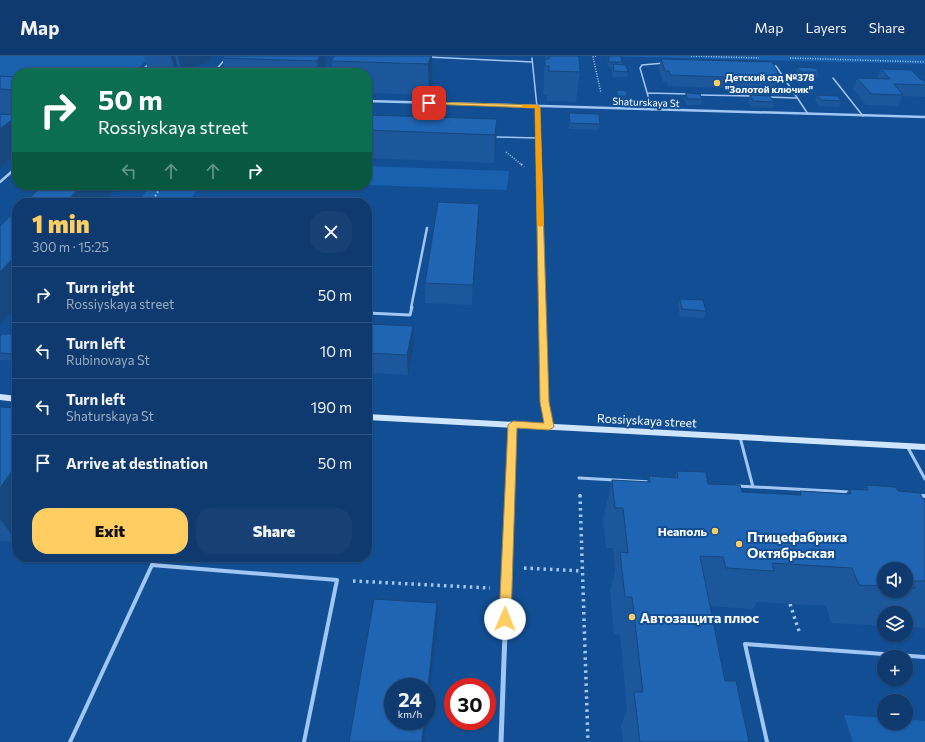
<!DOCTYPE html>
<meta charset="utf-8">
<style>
body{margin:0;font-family:Commissioner,sans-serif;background:#174174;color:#f1f3f6;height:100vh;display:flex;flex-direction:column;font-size:15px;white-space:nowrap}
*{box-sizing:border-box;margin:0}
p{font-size:13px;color:#9badc3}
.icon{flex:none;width:22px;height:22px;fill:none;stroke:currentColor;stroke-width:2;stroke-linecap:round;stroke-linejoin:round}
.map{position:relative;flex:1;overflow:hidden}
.panel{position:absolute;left:12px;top:142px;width:360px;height:364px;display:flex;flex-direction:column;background:#0e3a6f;border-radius:16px;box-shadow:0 1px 3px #0004,0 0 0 1px #2e5482}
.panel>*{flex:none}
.banner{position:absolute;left:12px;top:12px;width:360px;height:122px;border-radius:16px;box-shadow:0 1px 3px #0004,0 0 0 1px #2e5482;background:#0b6e4f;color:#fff;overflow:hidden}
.buttons{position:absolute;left:877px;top:506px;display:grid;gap:8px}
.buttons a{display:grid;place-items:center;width:36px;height:36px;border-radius:50%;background:#0e3a6f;box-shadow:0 1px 3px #0004,0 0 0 1px #2e5482;font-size:20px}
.speed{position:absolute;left:384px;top:622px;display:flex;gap:8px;font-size:20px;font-weight:700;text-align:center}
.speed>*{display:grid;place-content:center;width:52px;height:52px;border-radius:50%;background:#0e3a6f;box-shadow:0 1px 3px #0004,0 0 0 1px #2e5482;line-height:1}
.speed small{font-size:10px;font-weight:400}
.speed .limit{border:6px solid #d22;background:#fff;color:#111}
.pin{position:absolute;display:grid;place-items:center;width:34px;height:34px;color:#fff;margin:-17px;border-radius:8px;box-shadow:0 2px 6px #0006}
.me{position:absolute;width:44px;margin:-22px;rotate:1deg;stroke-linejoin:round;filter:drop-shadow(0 0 3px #0008)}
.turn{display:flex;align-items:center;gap:14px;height:84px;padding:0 20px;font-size:18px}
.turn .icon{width:52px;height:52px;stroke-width:2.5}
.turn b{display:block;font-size:28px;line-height:34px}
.lanes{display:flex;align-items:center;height:38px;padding:0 20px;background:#0003;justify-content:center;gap:20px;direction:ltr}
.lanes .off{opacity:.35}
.round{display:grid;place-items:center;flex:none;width:42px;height:42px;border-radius:16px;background:#174174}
.overview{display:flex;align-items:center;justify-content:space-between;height:68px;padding:0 20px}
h1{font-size:24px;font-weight:800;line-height:30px;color:#ffcd61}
.action{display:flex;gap:8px;margin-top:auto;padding:8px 20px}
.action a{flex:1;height:46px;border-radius:16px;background:#ffcd61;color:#111;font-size:16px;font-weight:800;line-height:46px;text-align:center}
.action a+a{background:#174174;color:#f1f3f6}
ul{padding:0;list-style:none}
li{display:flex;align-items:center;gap:12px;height:56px;padding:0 20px;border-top:1px solid #2e5482}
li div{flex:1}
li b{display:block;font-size:15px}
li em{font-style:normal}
header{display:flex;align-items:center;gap:24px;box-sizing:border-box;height:56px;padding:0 20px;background:#0e3a6f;border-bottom:1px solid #2e5482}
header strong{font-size:19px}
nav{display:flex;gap:22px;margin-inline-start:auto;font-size:14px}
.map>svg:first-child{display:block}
.green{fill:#1960ae}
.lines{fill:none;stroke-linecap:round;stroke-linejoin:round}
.path-far3{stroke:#a0c7f3;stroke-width:1.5;stroke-dasharray:1 1.5;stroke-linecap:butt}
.path-far2{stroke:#a0c7f3;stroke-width:2;stroke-dasharray:1.5 2.5;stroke-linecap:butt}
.path-far1{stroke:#a0c7f3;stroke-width:2.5;stroke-dasharray:2 3;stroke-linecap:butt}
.path{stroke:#a0c7f3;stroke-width:3.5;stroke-dasharray:2.5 4;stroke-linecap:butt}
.service-far3{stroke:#a0c7f3;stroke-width:1.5}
.service-far2{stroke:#a0c7f3;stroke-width:2.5}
.service-far1{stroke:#a0c7f3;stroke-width:3}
.service{stroke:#a0c7f3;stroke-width:4}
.minor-far3{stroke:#a0c7f3;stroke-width:2.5}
.minor-far2{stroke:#a0c7f3;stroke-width:3}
.minor-far1{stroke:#a0c7f3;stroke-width:4}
.minor{stroke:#a0c7f3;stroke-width:5}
.secondary{fill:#cfe4fd;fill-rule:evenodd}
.wall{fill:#1b579a;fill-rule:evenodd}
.shaded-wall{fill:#16477d}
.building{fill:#1f65b3;stroke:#16477d}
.route{fill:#ffcd61;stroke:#a6853f}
.slow{fill:#f59e0b}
.poi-dot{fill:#ffcd61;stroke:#124e94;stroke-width:1.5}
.labels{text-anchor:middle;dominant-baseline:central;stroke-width:4;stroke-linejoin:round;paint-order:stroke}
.far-poi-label{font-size:10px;font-weight:bold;fill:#fff;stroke:#124e94;text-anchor:start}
.far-street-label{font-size:10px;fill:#fff;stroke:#124e94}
.street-label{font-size:12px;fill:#fff;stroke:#124e94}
.poi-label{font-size:12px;font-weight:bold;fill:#fff;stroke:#124e94;text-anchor:end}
.near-poi-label{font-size:14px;font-weight:bold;fill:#fff;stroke:#124e94;text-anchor:start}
</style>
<header>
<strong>Map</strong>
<nav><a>Map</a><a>Layers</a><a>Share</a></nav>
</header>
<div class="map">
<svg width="925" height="686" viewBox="0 0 925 686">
<rect width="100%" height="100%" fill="#124e94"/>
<path class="green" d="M0 0H152L132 17H17V34H0Z
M569 0H925V8L598 0Z
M367 110 509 115 507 134 367 129Z
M151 129H200L188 147H137Z
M844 659 884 662V667H906V663L925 665V686H853Z"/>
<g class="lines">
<path class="path-far3" d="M596 0 593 1 601 37
M691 0 759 2
M790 2 925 6
M506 96 522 109"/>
<path class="path-far2" d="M521 108 524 111
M151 147 162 129"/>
<path class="path-far1" d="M580 438V440"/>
<path class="path" d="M580 439 588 686
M524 512 582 515
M353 525 490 532
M790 548 799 575"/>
<path class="service-far3" d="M428 1 532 6
M532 2 537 51
M771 10H776L808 58
M138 17 149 8
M213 17 228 0
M833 22 863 60
M647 37 689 38
M698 39 753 40
M768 41 796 42
M652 54 640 12 642 9 664 7
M494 81 538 82"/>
<path class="service-far2" d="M0 126 17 111
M411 252 427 172"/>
<path class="service-far1" d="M367 257 410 259 412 251
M740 381 753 431
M907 390 925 423
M579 422 651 426
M737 430 849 436"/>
<path class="service" d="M918 440H925
M155 501 152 509 337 524 304 686
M70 686 152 509
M767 686 745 588 925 601"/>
<path class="minor-far3" d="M367 45 925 61
M537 51 539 109"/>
<path class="minor-far2" d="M539 108 542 252"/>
<path class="minor-far1" d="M542 251 545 346 549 371
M510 440 513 369"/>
<path class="minor" d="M501 686 510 439"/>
<path class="secondary" d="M0 338 17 340V346L0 344Z
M367 358 925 388V394L367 364Z"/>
</g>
<path class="wall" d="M144 0H212V2L207 7 198 10 197 11V14L196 15 197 17H149Z
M325 0 327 17H226L222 2Z
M432 0 433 27 429 39 367 37V17H333L331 5Z
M545 0H579L580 16 576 46 547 45V39H543Z
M608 0 622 6V8L628 16 627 21H613L612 14V11H609L607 4Z
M661 3 779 18 774 34 668 30 667 26H663L659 13Z
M797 11 819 16 817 22 799 21 796 17Z
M881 13 921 24H925V41L902 40 898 50 866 49 853 33 857 22H877Z
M0 20 17 21V97L0 112Z
M617 34 627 40V46H616V40Z
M686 37 702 43 701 49H686L684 43Z
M750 39 774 46 772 52 751 51 748 45Z
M817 39 841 45 839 51 819 50 815 45Z
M569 57 600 68 599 74 569 73Z
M367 59 497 63 496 90 494 107 367 102Z
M479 148V166L472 249 425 247V227Z
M680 243 706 255 704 262 680 261 678 250Z
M367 268 414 290 408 319 367 317Z
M17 278V305L0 304V280Z
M0 351 17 352V486L0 485Z
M677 415 708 428 742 436 798 439 800 435 846 438 849 433 864 434 866 429 898 435 925 443V572L909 571 906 565V557H884V570L831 567 826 550 757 546 753 553 710 550 725 625 749 686H623L621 670 627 653 620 579 614 578 610 535 615 515 613 492H606L603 464 612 424 647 426 649 420 675 421ZM884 513H906V535H884Z"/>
<path class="shaded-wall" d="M171 0H175L179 17H176Z
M178 0H212V2L207 7 198 10 197 11V14L196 15 197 17H182Z
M320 0H325L327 17H319L317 5Z
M431 0H432L433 27 429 39 428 8Z
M17 60V97L0 112V73Z
M497 63 496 90 494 107 495 79Z
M82 129H119L104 147H65Z
M479 148V166L472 249 473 229Z
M17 198V248L0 268V216Z
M413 270 414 290 408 319 407 299Z
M12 415 17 422V486L0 463V432Z
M437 547 438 561 427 661V640Z
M424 665H427L424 686H422Z"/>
<path class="building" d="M224 0H320L317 5 222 2Z
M334 0H431L428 8 331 5Z
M549 0H579L580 16 549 15V10H545V3H549Z
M608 0H621L622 6H609Z
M661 3 772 6 779 18H774L777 23 670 19 669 15H665Z
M613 8 626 9 628 16 614 15Z
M797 11 815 12 819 16H801Z
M881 13 911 14 921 24H925V29L894 28 903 39 871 38 857 22 890 23Z
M0 20 17 21V34L0 33Z
M617 34 627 35V40H617Z
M686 37 700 38 702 43H687Z
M750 39 770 40 774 46 753 45Z
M817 39 838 40 841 45 821 44Z
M569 57 599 58 600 68 570 67Z
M0 58 17 59V60L0 73Z
M367 59 497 63 495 79 367 74Z
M43 129H82L65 147H24Z
M438 146 479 148 473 229 425 227Z
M17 154V198L0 216V170Z
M680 243 703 244 706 255 682 253Z
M367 268 413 270 407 299 367 297Z
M2 278H17V298L0 297V280Z
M0 351 17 352V415H12L0 432Z
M677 415 706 416 708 428 740 429 742 436 801 439 800 435 851 438 849 433 868 434 866 429 895 431 898 435 920 437 923 443H925V525H911L915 532H906V513H884V530L859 529 852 512 772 507 774 515 726 512 723 501 700 500 725 625H736L749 686H640L634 636H643L632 541H625L620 496 628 497 623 452H615L612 424 650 426 649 420 678 422Z
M374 543 437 547 427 640V631H393V665H424L422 686H349Z"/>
<path class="route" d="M429 46 537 49 540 51 549 346 554 371 549 374 517 372 511 563 509 567 505 569 500 567 499 563 508 369 513 365 544 367 540 346 535 52 427 48V46Z"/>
<path class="slow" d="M522 49H537L540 51 544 169 540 171 537 169 535 52H522Z"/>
<g class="poi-dot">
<circle cx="717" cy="27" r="4"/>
<circle cx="715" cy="475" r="4"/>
<circle cx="739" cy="488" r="4"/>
<circle cx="632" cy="561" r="4"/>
</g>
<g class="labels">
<g class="far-poi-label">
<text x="725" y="21">Детский сад №378<tspan x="725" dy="12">"Золотой ключик"</tspan></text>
</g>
<g class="far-street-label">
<text transform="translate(646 46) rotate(2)">Shaturskaya St</text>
</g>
<g class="street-label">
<text transform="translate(647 364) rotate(3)">Rossiyskaya street</text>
</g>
<g class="poi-label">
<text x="707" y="475">Неаполь</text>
</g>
<g class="near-poi-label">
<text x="747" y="480">Птицефабрика<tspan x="747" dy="16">Октябрьская</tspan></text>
<text x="640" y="561">Автозащита плюс</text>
</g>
</g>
</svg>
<div class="buttons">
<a><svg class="icon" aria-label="sound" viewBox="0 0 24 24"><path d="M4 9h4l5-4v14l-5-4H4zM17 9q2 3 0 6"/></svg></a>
<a><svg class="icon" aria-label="layers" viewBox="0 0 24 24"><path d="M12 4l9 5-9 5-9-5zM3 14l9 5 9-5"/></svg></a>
<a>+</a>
<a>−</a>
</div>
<div class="speed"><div>24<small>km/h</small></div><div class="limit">30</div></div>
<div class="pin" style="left:429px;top:47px;background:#d93025"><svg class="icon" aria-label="arrive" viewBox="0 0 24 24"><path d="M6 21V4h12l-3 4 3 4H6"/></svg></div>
<svg class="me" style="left:505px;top:563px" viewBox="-20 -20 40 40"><circle r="19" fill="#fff"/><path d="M0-13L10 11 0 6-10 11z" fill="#ffcd61"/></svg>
<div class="banner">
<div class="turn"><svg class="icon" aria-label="right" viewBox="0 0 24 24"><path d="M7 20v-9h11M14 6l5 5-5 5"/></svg><div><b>50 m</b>Rossiyskaya street</div></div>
<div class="lanes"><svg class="icon off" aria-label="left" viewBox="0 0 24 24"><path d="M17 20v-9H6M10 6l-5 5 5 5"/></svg><svg class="icon off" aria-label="ahead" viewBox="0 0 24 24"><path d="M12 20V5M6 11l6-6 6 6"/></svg><svg class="icon off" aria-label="ahead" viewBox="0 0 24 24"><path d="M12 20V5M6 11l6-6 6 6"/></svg><svg class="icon" aria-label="right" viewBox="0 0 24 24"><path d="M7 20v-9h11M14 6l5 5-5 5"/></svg></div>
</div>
<section class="panel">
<div class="overview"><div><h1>1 min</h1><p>300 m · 15:25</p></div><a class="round"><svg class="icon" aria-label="close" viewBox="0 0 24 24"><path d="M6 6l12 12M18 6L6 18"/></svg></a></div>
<ul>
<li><svg class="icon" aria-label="right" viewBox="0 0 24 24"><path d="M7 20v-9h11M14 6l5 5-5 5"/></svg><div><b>Turn right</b><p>Rossiyskaya street</p></div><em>50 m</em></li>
<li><svg class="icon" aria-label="left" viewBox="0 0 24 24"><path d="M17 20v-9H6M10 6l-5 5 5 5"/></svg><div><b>Turn left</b><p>Rubinovaya St</p></div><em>10 m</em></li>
<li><svg class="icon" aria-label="left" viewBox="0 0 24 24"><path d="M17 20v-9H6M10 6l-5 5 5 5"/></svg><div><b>Turn left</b><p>Shaturskaya St</p></div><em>190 m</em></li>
<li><svg class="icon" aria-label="arrive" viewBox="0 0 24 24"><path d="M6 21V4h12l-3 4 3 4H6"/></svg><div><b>Arrive at destination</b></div><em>50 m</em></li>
</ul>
<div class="action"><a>Exit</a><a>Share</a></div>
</section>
</div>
